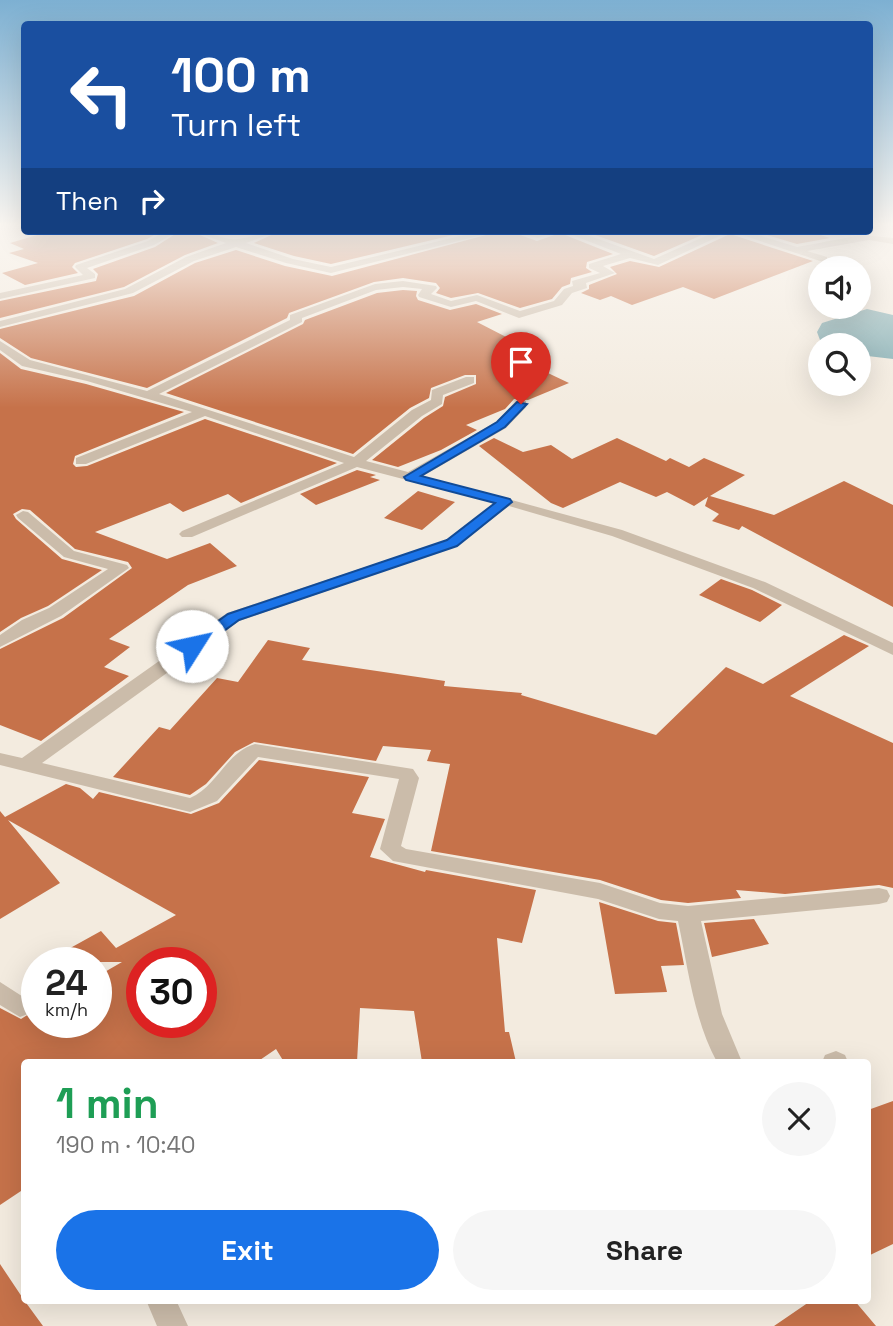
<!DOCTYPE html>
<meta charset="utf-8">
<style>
body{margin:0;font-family:"Space Grotesk",sans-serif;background:#f6f6f6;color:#222;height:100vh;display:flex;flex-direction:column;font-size:26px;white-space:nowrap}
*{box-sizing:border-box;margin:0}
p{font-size:23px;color:#767676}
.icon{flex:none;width:38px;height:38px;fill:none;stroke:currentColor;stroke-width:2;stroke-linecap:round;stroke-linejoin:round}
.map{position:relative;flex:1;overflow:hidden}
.sheet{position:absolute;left:21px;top:1059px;width:850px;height:245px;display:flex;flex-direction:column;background:#fff;border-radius:7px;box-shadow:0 7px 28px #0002}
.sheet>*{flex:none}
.guide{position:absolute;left:21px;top:21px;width:852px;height:214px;border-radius:7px;box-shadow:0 7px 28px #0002;background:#1a4fa0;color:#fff;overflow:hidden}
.controls{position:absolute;left:808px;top:256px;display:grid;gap:14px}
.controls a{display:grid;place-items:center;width:63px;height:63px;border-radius:50%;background:#fff;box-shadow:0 7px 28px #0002;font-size:35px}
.speed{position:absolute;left:21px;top:947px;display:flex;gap:14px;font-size:35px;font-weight:700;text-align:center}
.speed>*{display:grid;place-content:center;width:91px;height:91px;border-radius:50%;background:#fff;box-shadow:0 7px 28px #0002;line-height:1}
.speed small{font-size:18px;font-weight:400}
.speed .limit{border:10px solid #d22;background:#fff;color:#111}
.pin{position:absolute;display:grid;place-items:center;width:60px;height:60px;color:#fff;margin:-72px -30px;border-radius:50% 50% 50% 0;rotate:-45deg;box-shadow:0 0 7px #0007}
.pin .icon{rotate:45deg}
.me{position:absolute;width:77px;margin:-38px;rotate:55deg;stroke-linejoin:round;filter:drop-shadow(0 0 5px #0008)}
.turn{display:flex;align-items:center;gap:24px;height:147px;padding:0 35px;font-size:32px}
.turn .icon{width:91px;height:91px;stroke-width:2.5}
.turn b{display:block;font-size:49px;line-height:60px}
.then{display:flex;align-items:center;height:66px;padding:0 35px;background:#0003;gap:14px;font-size:26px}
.round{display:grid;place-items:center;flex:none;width:74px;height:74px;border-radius:37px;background:#f6f6f6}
.headline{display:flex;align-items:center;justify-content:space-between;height:119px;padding:0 35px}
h1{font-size:42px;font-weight:800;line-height:52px;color:#1e9e55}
.button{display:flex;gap:14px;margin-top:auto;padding:14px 35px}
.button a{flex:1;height:80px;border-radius:42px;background:#1a73e8;color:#fff;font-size:28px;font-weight:800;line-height:80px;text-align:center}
.button a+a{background:#f6f6f6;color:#222}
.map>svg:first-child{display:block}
.water{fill:#7daab0}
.building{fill:#c6724a;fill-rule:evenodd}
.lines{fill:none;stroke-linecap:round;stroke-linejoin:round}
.minor{fill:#cbbcaa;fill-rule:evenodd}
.route{fill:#1a73e8;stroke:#114b97;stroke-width:2}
</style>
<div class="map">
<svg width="893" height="1326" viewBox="0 0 893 1326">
<rect width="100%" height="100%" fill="#f3ebdf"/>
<path class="water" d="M867 309 893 315V359L859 355V345H832L820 340 817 332 822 323Z"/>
<path class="building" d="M51 231H161L147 239 75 263 72 267 78 273 25 285 2 273 38 263 9 253 24 249 10 243Z
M180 231H191L218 243 185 255 124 287 0 318V301L96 281 98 274 93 269 155 247Z
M280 231H470L331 264 294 256 254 243Z
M501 231H509L537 241 560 233 613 254 587 262 586 268 592 272 571 278 570 284 562 287 552 299 520 308 478 293 451 298 436 293 440 288 436 283 403 278 374 282 289 313 287 318 147 388 31 358 0 338V329L134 296 195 263 236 250 285 266 332 276Z
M584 231H711L654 256Z
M754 231H808L830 238 797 244Z
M730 234 813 261 714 299 683 287 632 305 611 296 600 300 581 293 589 289V285L617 274 610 267 630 261 659 267Z
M403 290 417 291 416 296 418 300 450 310 476 304 502 314 477 322 531 350 512 356 569 383 528 400 514 399 505 409 466 425 477 430 441 450 398 467 372 460 424 418 443 406 445 397 476 384V375H465L431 388 429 398 410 408 353 454 166 393 303 324 305 320 377 293Z
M0 353 21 369 86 384 184 412 75 456 73 464 76 467 87 466 205 419 337 463 241 503 228 494 183 512 170 503 95 532 167 559 210 543 237 566 188 585 109 639 130 647 104 667 129 676 41 741 0 725V649L63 618 132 568 128 562 75 549 30 510 22 509 13 514 16 519 62 559 102 570 48 606 21 618 0 632Z
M494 438 523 452 551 445 572 459 617 438 666 461 670 458 689 467 704 458 745 475 710 496 774 515 844 481 893 505V607L742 526 739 530 712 521 719 514 705 506 708 497 694 506 667 492 656 497 620 482 563 508 551 503 479 446Z
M357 470 376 475 370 477 380 480 316 505 300 494Z
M418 491 455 502 422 530 384 518Z
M721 579 752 590 782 605 760 622 699 595Z
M844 635 869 646 790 696 893 743V888L879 885 785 894 736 890 741 898 688 903 661 900 600 880 431 851 450 764 427 761 431 750 383 746 376 761 254 742 235 752 206 784 190 795 113 777 159 727 170 730 217 678 238 682 268 640 310 648 302 660 445 681 444 686 522 693 521 695 656 735 726 667 763 684Z
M259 760 369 777 352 813 385 819 370 857 425 872 426 870 536 890 522 943 497 938 505 1032H509L516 1062H422L414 1011 360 1008 357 1062H284L276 1049 257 1062H24V1189L0 1205V1008L21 1019 37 1009V1022H96V977L122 962H45L101 931 116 948 176 915 8 820 60 883 0 919V811L5 817 66 784 80 788 93 799 99 792 191 814 219 803ZM142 962H201V1022H142Z
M599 902 658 921 676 923 684 965 661 966 667 992 615 994Z
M754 919 769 944 712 957 704 923Z
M893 1101V1244L868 1256V1110Z
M0 1264 24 1300 43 1326H0Z
M812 1300H854L876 1326H774Z"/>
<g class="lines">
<path class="minor" d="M166 231H178L154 245 87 268 95 274V278L0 299V293L83 275 75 267 76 265 148 241Z
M193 231C208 231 227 241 238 239 252 238 263 231 278 231L246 243 293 259 331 267 481 231H498L331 273 286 263 236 247 194 261 133 293 0 327V321L125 289 186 257 226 243Z
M512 231H558L538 238Z
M562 231H576L654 259 717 231H730L658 265 630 258 603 266 615 273 586 283 587 288 572 293 562 305 519 318 476 301 451 307 419 297 418 295 422 289 403 287 376 290 302 318V322L159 394 354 457 412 410 431 400 432 390 466 377H474V383L443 395 442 404 422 416 366 461 408 472 496 422 516 401H526V407L506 428 423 476 622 530 765 582 893 643V655L753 588 612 536 509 506 457 546 239 621 42 763 190 798C217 787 226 752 255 744L413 769 419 778 401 846 406 849 600 883 660 903 688 906 879 888 887 890 890 896 887 902 879 904 701 921 722 1014 742 1062H717C694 1020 688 968 678 921L659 919 598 899 393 861 380 849 399 779 258 757 217 801 190 812 0 765V753L22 758 227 613 447 540 495 503 357 467 192 537H182L179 534 182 531 344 463 205 416 86 464H76V458L192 412 87 381 22 366 0 350V341L30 360 147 391 290 320V315L375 284 403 281 436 286 437 288 431 294 451 301 477 295 520 311 554 301 564 289 573 286 572 281 600 273 589 268V264L621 254Z
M730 231H745L797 247 862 235 893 238V244L869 240 807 251 827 257V261L823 262Z
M23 511 28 512 74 551 127 565 129 568 61 616 0 647V635L22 620 49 608 108 569 64 557 18 518 16 515Z
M0 982 28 1000 32 1007 28 1014 20 1017 0 1005Z
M836 1051 845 1055 848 1062H822L825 1055Z
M146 1300H176L188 1326H157Z"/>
</g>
<linearGradient id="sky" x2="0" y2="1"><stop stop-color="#7db0d2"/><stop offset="0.55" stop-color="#faf6f1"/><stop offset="1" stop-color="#faf6f1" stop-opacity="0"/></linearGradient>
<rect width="893" height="408" fill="url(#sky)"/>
<path class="route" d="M517 402 527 404 505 427 421 476 510 499 512 502 457 546 239 620 198 650H187L184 646 187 643 228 614 447 540 495 503 406 480 404 477 497 422Z"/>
</svg>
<div class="controls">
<a><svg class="icon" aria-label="sound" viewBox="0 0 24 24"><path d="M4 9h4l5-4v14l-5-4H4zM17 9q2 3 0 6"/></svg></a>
<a><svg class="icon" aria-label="search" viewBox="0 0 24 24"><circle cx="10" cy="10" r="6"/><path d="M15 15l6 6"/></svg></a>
</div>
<div class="speed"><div>24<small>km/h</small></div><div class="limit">30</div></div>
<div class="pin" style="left:521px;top:404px;background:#d93025"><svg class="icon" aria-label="arrive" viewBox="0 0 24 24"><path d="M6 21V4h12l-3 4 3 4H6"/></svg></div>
<svg class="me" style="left:192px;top:646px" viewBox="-20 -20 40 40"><circle r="19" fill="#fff"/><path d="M0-13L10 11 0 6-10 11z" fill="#1a73e8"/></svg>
<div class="guide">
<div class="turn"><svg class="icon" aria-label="left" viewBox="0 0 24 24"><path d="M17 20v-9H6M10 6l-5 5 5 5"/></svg><div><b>100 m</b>Turn left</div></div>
<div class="then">Then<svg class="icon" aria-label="right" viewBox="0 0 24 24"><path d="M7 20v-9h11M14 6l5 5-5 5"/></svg></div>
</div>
<section class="sheet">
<div class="headline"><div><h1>1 min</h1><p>190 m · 10:40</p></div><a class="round"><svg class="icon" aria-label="close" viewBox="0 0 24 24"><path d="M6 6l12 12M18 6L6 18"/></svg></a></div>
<div class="button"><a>Exit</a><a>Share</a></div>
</section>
</div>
